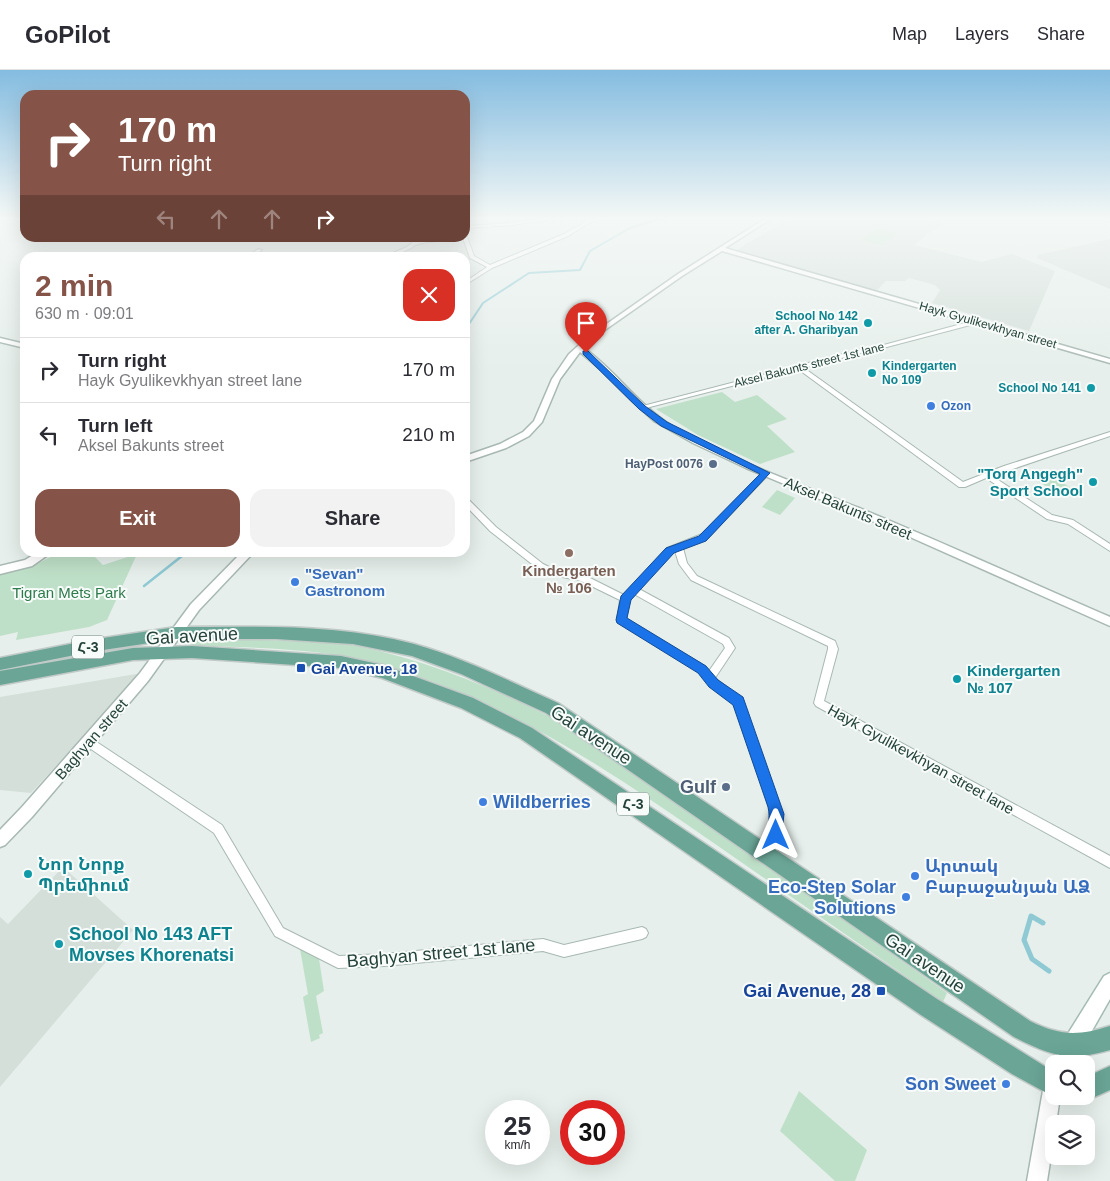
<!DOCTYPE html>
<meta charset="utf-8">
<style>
body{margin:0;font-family:Helvetica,"Noto Sans Armenian",sans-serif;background:#f2f2f3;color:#2b2b33;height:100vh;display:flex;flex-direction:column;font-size:19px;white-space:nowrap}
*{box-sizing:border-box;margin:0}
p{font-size:16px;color:#7c7c81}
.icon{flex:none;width:28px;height:28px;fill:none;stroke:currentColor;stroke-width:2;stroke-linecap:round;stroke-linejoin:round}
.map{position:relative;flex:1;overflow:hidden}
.details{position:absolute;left:20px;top:182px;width:450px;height:305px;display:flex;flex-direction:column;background:#fff;border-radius:15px;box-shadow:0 5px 20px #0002}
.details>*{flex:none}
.guide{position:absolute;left:20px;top:20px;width:450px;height:152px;border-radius:15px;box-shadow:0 5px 20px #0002;background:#855347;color:#fff;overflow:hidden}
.tools{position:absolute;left:1045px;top:985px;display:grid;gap:10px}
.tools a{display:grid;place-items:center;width:50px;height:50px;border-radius:10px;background:#fff;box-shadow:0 5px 20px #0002;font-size:25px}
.speed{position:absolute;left:485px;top:1030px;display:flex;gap:10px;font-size:25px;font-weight:700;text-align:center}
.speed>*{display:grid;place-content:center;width:65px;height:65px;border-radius:50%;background:#fff;box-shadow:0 5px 20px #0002;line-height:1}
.speed small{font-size:12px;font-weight:400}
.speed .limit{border:8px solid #d22;background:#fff;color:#111}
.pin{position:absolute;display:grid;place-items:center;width:42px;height:42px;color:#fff;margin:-51px -21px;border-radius:50% 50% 50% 0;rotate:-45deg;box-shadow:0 0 5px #0007}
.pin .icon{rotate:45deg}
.me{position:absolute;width:55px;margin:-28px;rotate:0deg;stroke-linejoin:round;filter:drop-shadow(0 0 4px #0008)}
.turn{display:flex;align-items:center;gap:18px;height:105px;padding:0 15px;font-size:22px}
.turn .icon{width:65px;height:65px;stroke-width:2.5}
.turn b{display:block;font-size:35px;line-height:42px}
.lanes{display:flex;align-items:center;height:48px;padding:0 15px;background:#0003;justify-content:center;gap:25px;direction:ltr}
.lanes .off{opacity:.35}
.round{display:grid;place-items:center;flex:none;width:52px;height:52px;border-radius:15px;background:#f2f2f3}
.headline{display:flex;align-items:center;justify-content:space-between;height:85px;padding:0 15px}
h1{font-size:30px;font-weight:700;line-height:38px;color:#855347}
.action{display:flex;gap:10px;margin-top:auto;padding:10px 15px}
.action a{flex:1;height:58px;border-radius:15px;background:#855347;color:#fff;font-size:20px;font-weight:700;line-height:58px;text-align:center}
.action a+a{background:#f2f2f3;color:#2b2b33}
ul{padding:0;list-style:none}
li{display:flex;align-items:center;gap:15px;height:65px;padding:0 15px;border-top:1px solid #e1e1e2}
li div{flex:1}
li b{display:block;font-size:19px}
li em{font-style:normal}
header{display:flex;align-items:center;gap:30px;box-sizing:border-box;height:70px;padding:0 25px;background:#fff;border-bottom:1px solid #e1e1e2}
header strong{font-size:24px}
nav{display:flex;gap:28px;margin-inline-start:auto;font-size:18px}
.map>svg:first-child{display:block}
.built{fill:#d4dfda}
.green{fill:#bfe0c8}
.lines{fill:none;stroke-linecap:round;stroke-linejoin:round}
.stream-far2{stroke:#8ec9d4;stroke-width:2}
.stream-far1{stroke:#8ec9d4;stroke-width:2.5}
.stream{stroke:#8ec9d4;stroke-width:5}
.pedestrian-casing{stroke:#a8b8b2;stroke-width:2}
.minor-casing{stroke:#a8b8b2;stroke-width:2}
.tertiary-casing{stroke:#a8b8b2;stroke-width:3}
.secondary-casing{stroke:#a4bbb3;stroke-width:3}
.primary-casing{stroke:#c2cac8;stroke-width:3}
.pedestrian{fill:#fff;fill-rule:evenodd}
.minor{fill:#fff;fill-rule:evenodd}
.tertiary{fill:#fff;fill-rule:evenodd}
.secondary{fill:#fff;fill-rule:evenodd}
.primary{fill:#6aa596;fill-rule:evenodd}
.route{fill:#1a73e8;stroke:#114b97}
.culture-dot{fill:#0f9aa8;stroke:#f7fbf9;stroke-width:2}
.shop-dot{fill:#3f7fe0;stroke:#f7fbf9;stroke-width:2}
.service-dot{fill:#5c6f8a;stroke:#f7fbf9;stroke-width:2}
.education-dot{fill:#8d6e63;stroke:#f7fbf9;stroke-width:2}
.transit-dot{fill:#1a4fb4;stroke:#f7fbf9;stroke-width:2}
.labels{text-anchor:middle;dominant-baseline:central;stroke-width:4;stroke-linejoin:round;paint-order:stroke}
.far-culture-label{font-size:12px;font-weight:bold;fill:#0d838f;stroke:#f7fbf9;text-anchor:end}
.far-street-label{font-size:12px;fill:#24423a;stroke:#f7fbf9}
.far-shop-label{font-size:12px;font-weight:bold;fill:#366cbe;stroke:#f7fbf9;text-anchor:start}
.far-service-label{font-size:12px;font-weight:bold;fill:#4e5e75;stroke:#f7fbf9;text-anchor:end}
.shield{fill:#f7fbf9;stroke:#637a73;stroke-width:1}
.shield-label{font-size:14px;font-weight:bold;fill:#24423a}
.culture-label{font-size:15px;font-weight:bold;fill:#0d838f;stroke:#f7fbf9;text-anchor:end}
.street-label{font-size:15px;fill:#24423a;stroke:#f7fbf9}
.education-label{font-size:15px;font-weight:bold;fill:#785e54;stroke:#f7fbf9}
.shop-label{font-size:15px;font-weight:bold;fill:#366cbe;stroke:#f7fbf9;text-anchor:start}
.park-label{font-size:15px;fill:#2d7a4b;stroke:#f7fbf9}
.transit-label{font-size:15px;font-weight:bold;fill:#164399;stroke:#f7fbf9;text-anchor:start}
.near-street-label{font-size:18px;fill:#24423a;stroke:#f7fbf9}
.near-service-label{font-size:18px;font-weight:bold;fill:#4e5e75;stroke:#f7fbf9;text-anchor:end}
.near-shop-label{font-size:18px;font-weight:bold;fill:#366cbe;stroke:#f7fbf9;text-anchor:start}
.near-culture-label{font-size:18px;font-weight:bold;fill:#0d838f;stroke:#f7fbf9;text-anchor:start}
.near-transit-label{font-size:18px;font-weight:bold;fill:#164399;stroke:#f7fbf9;text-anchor:end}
</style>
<header>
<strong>GoPilot</strong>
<nav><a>Map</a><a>Layers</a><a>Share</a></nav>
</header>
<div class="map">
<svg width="1110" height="1111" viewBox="0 0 1110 1111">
<rect width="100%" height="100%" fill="#e6efeb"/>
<path class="built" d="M792 147H927L945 154 930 162 914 175 982 192 1012 184 1055 201 1029 261 932 233 940 220 935 215 909 208 905 211H886L876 221 736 180Z
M1110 169V219L1037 188V185Z
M142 603 31 723 0 720V627Z
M63 797 133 860 0 1017V847L8 854Z"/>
<path class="green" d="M876 158 897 163 883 175 861 170Z
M722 322 735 332 757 325 787 349 767 356 795 382 760 394 698 365 656 339Z
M1046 402 1074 420 1061 426 1032 407Z
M777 420 795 428 780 445 762 437Z
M60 482 94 486 103 495 137 484 107 550 89 557 16 570 18 562 0 566V505L33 496Z
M194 568 334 572C418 585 497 619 572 658L947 923 943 932C868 880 793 828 718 776 605 698 489 617 352 588 301 577 243 578 191 575Z
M300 879 319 889 324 921 316 926 323 963 319 965 320 968 311 972 303 927 308 924Z
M799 1021 867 1080 855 1111H835L780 1061Z"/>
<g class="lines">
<path class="stream-far2" d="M465 260 483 233 529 203 580 200 590 181 630 158 666 147"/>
<path class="stream-far1" d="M144 516 187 482"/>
<path class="stream" d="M1043 853 1031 846 1024 870 1032 889 1049 901"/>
<defs>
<path id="pedestrian" d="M883 275H885V277L862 282 860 281Z"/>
<path id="minor" d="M465 147H469L465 152Z
M557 147H565L512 155 465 158V156L512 153Z
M600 147H605L589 153 568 166 492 198 465 215V212L487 197 470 188 463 168H465V166L467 167 474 186 490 195 564 164 587 151Z
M442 168H447C437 173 424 171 416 175 413 176 412 178 409 179 397 186 384 188 370 188L393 183 407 177 413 172Z
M258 179 262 180 252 188H246Z
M976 250 978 251V253L883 278 880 276Z
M862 279 865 281 864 282 804 298 963 412 1004 396 1110 362V366L992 406 1052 445 1073 450 1110 474V481L1068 454 1047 449 986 408 965 417H959L798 299 642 339 639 337Z
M764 401H766L770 403 708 468 683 478 687 493 697 506 835 571 838 579 824 631 1110 786V798L816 636 814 633 828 579V576L691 510 679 494 675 481 673 482 639 519 729 568 735 578 715 608 741 628 782 744V765L774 792 770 794 766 792 764 788 770 765 772 744 734 634 711 617 699 602 618 552 617 550 620 530 581 511 549 504 537 498 490 461 465 435V429H468L496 457 543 494 551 498 586 506 624 525 667 478 702 464ZM634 524 723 574 725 578 709 601 705 596 626 549 629 530Z
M89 667 222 755 283 858 339 886 384 884 543 869 564 875 642 857 646 859 648 863 646 867 642 869 564 887 543 881 384 896 338 898 334 896 275 866 214 763 85 675 84 672 85 669Z"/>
<path id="tertiary" d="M768 147H774L725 178 1110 289V293L722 181 682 206 592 269 584 278C616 301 638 335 672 356 730 390 797 413 859 438 944 473 1027 511 1110 547V556L910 467 746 398 693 373 654 351 632 331 600 299 580 282 560 309 542 352 529 366 506 378 465 392V386L500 374 523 362 534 351 552 309 569 284 588 267 678 204Z
M0 268 25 274V278L0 272Z
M38 482H52L32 496 0 504V496L25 490Z
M242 482H254L199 540 148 611 32 747 5 775 0 777V760L22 737 140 603 191 534Z
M1053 1006 1054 1026H1060L1056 1054H1054V1067L1047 1111H1027L1044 1015 1047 1009Z"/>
<path id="secondary" d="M1110 903V929L1073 994H1054V995L1053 994 1064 970 1104 906Z"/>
<path id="primary" d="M176 557C255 557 337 553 414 574 464 588 511 612 558 633L1030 951C1060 966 1078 966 1110 956V980C1068 992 1052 986 1014 967L546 643 461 604 412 586 353 574 276 569H176L90 582 0 600V588L90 570Z
M192 576 341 586 383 595 473 628 532 658 937 929 1054 1002V1026H1056L1054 1027 1012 1004 921 945 520 668 461 638 382 608 341 598 192 588 133 590 0 615V601L133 578Z
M1110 996V1020L1086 1031 1077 1028 1086 1026V1007Z"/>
</defs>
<use href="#pedestrian" class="pedestrian-casing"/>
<use href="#minor" class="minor-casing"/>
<use href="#tertiary" class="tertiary-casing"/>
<use href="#secondary" class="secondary-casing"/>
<use href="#primary" class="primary-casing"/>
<use href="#pedestrian" class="pedestrian"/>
<use href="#minor" class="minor"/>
<use href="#tertiary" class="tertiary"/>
<use href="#secondary" class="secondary"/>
<use href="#primary" class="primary"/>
</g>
<linearGradient id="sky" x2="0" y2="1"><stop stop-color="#84bce0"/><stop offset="0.49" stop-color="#f4f8f6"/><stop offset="1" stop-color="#f4f8f6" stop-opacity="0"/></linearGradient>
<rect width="1110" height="302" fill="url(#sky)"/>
<path class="route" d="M583 281H588L645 336 667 352 770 403 706 471 674 483 631 530 627 548 706 596 718 610 743 627 784 744 781 770 776 772 771 770C766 760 771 748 768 737L733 635 709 617 698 603 617 553 616 550 621 526 666 478 699 466 760 404 661 356 639 339 583 284Z"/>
<g class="culture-dot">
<circle cx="868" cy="253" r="5"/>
<circle cx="872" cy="303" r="5"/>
<circle cx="1091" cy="318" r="5"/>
<circle cx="1093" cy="412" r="5"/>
<circle cx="957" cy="609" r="5"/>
<circle cx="28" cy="804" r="5"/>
<circle cx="59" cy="874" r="5"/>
</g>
<g class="shop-dot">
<circle cx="931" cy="336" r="5"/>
<circle cx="295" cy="512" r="5"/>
<circle cx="483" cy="732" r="5"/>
<circle cx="915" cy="806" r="5"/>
<circle cx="906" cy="827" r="5"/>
<circle cx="1006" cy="1014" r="5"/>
</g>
<g class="service-dot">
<circle cx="713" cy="394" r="5"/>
<circle cx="726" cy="717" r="5"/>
</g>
<circle class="education-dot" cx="569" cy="483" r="5"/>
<g class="transit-dot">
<rect x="296" y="593" width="10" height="10" rx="2.5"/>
<rect x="876" y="916" width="10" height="10" rx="2.5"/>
</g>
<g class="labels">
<g class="far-culture-label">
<text x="858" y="246">School No 142<tspan x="858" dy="14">after A. Gharibyan</tspan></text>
<text x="882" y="296" text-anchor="start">Kindergarten<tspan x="882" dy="14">No 109</tspan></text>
<text x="1081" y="318">School No 141</text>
</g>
<g class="far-street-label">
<text transform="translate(988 255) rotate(16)">Hayk Gyulikevkhyan street</text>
<text transform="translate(809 295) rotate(-14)">Aksel Bakunts street 1st lane</text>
</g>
<g class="far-shop-label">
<text x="941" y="336">Ozon</text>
</g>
<g class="far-service-label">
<text x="703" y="394">HayPost 0076</text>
</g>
<g class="shield">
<rect x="72" y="565.5" width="32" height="23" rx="4"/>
<rect x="617" y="722.5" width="32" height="23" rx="4"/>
</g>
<g class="shield-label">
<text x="88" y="577">Հ-3</text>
<text x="633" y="734">Հ-3</text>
</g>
<g class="culture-label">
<text x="1083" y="403">"Torq Angegh"<tspan x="1083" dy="17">Sport School</tspan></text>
<text x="967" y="600" text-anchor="start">Kindergarten<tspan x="967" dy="17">№ 107</tspan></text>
</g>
<g class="street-label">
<text transform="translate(848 438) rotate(23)">Aksel Bakunts street</text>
<text transform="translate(91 669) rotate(-49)">Baghyan street</text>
<text transform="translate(921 689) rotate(29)">Hayk Gyulikevkhyan street lane</text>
</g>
<g class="education-label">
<text x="569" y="500">Kindergarten<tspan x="569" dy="17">№ 106</tspan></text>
</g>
<g class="shop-label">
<text x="305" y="503">"Sevan"<tspan x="305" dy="17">Gastronom</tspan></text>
</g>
<g class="park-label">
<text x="69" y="522">Tigran Mets Park</text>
</g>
<g class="transit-label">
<text x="311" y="598">Gai Avenue, 18</text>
</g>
<g class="near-street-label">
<text transform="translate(192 566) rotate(-3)">Gai avenue</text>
<text transform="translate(591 665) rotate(33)">Gai avenue</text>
<text transform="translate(441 883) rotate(-5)">Baghyan street 1st lane</text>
<text transform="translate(925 893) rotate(34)">Gai avenue</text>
</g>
<g class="near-service-label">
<text x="716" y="717">Gulf</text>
</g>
<g class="near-shop-label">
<text x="493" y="732">Wildberries</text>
<text x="925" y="796">Արտակ<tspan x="925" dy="21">Բաբաջանյան ԱՁ</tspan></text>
<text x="896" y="817" text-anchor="end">Eco-Step Solar<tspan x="896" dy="21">Solutions</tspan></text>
<text x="996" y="1014" text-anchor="end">Son Sweet</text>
</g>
<g class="near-culture-label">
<text x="38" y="794">Նոր Նորք<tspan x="38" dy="21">Պրեմիում</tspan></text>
<text x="69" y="864">School No 143 AFT<tspan x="69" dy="21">Movses Khorenatsi</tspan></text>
</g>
<g class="near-transit-label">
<text x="871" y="921">Gai Avenue, 28</text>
</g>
</g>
</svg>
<div class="tools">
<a><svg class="icon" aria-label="search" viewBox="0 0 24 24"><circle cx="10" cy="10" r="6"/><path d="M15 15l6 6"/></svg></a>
<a><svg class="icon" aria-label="layers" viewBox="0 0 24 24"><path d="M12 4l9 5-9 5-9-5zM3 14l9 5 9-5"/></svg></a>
</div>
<div class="speed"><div>25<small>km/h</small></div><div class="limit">30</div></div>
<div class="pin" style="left:586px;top:283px;background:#d93025"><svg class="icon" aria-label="arrive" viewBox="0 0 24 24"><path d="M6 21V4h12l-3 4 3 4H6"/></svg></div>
<svg class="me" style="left:776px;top:765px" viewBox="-20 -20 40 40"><path d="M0-17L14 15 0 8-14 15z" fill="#1a73e8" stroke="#fff" stroke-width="4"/></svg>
<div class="guide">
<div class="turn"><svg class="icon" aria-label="right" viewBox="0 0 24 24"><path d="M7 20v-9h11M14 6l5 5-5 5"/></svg><div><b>170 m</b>Turn right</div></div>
<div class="lanes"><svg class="icon off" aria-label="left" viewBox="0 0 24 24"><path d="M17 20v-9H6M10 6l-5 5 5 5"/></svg><svg class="icon off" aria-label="ahead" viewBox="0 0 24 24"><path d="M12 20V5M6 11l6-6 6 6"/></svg><svg class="icon off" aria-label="ahead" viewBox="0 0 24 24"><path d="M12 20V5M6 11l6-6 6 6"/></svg><svg class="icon" aria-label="right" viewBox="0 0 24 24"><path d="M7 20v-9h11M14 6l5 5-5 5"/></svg></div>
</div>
<section class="details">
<div class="headline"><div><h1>2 min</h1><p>630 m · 09:01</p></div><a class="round" style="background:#d93025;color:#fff"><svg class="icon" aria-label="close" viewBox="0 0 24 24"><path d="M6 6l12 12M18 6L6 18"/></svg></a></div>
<ul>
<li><svg class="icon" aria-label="right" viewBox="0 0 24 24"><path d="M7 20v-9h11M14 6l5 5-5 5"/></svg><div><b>Turn right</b><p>Hayk Gyulikevkhyan street lane</p></div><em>170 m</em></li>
<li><svg class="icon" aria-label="left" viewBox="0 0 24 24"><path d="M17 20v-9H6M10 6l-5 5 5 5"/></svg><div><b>Turn left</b><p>Aksel Bakunts street</p></div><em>210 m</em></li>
</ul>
<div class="action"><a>Exit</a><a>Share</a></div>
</section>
</div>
